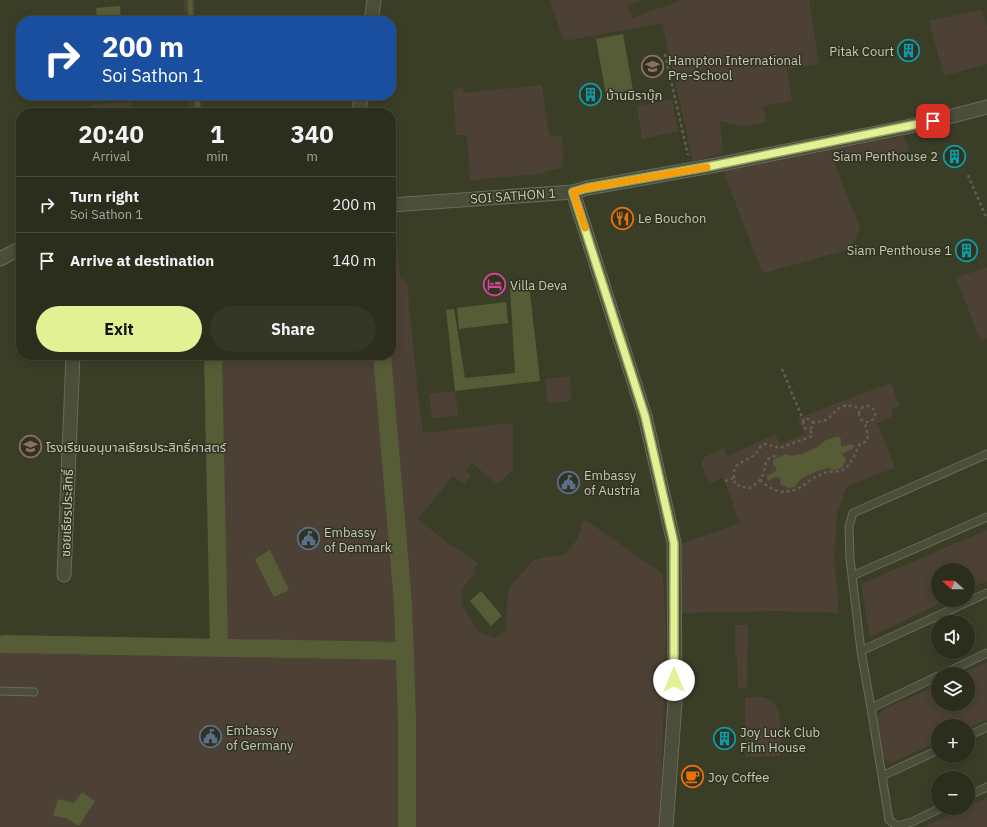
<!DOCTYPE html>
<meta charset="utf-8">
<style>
body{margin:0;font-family:"IBM Plex Sans","Noto Sans Thai",sans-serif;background:#343626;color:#f1f3f6;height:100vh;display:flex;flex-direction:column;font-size:15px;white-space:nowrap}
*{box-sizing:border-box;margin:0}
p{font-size:13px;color:#a6a8a4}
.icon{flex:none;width:22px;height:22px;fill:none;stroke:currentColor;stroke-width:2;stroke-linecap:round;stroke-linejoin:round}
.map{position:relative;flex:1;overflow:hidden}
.panel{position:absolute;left:16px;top:108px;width:380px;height:252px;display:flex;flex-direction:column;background:#2c2e1d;border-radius:16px;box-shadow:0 2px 10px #0003,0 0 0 1px #484a3b}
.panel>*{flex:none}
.hud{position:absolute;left:16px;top:16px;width:380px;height:84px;border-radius:16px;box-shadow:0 2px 10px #0003,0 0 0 1px #484a3b;background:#1a4fa0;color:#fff;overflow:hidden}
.needle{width:26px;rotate:291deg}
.buttons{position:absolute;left:931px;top:563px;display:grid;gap:8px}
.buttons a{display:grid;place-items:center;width:44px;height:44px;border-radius:50%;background:#2c2e1d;box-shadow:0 2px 10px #0003,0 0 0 1px #484a3b;font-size:20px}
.pin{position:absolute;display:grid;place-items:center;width:34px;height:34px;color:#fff;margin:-17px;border-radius:8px;box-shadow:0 2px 6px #0006}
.me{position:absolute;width:44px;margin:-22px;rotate:0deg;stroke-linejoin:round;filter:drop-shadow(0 0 3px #0008)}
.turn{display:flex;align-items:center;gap:14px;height:84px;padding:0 20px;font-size:18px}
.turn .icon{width:52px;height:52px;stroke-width:2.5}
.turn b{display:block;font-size:28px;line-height:34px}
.eta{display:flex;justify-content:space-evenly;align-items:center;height:68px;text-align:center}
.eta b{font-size:24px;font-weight:700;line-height:28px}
.primary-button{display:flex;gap:8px;margin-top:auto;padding:8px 20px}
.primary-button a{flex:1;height:46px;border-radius:24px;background:#e1f194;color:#111;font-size:16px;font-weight:700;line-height:46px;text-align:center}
.primary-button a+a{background:#343626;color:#f1f3f6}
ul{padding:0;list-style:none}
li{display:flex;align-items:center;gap:12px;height:56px;padding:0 20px;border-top:1px solid #484a3b}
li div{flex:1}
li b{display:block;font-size:15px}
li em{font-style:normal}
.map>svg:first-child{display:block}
.green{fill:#4d4136}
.water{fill:#565c35}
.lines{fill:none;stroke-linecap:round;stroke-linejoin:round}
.stream{stroke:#565c35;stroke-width:5}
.canal{stroke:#565c35;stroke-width:18}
.service-casing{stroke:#696c59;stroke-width:9}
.minor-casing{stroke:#696c59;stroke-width:15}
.path{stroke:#645e50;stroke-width:2.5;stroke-dasharray:3 3;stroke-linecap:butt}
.service{stroke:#4b4e3b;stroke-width:7}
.minor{stroke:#4b4e3b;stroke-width:13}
.route-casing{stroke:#929d60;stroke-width:10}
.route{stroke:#e1f194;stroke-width:7}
.slow{stroke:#f59e0b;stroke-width:7}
.labels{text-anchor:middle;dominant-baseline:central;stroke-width:3;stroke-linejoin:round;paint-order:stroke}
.poi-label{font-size:13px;fill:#c6c9b7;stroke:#303320;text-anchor:start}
.street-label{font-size:13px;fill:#c6c9b7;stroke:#303320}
</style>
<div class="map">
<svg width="987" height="827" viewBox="0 0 987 827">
<rect width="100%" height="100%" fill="#3b3e27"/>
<path class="green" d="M184 0H194L196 21H185Z
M550 0H645L627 5 632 18 682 0H809L819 64 787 69 792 101 763 106 766 122 744 126 720 121 723 153 693 161 662 23 564 41Z
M982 10 987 28V64L944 76 929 21Z
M542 85 549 135 562 136 563 167 538 174 470 180 467 135H456L453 90 463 87 464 93Z
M189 95H201L202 113H190Z
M672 99 678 131 642 139 637 106Z
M131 102V113H90V105Z
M904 136 909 151 834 163 860 228 850 249 763 273 723 171Z
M398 247 400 276 407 284 418 395 423 433 513 423V470L497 484 472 463 465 471 471 476 464 484 453 476 418 519 449 544 469 556 478 564 473 570 476 572 462 588 461 604 479 632 495 638 506 630 508 589 534 560 545 557 565 555 578 538 584 519 663 574 666 631 660 827H0V638L212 642 204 355H391V248Z
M987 267V338L981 341 956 278Z
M570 376 571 401 548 403 545 379Z
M891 383 899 405 891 409 893 416 877 423 894 465V468L847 486 837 512 834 557 839 613 778 611 681 613V544L740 523 723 477 710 484 702 465V460L705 457 724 448 727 457 775 434 780 444 804 434 798 418Z
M455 391 458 416 432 418 429 394Z
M987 530V581L968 590V570H938V600H947L870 637 861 584Z
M735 625H748L747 688H738L737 658 735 657Z
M987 662V720L968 728V726H938V742L890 763 883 756 876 717 885 709 938 685V704H968V674H961Z
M763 697C767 699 772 700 774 703 783 713 780 743 780 756L745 757V698Z
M987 798V827H923L966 808H968V807Z"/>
<path class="water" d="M120 6 121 21H97L96 8Z
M623 34 633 90 606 95 596 39Z
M529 284 540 381 455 391 446 310 454 309 465 378 515 373 510 288Z
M506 302 508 323 459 329 457 308Z
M838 436 841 439V446C846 447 849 443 854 445V448L842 454 846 459 843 467 834 470 829 468 820 470 802 478 794 487 789 488 780 484 781 478C775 477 773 476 769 481L767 479V474L769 475 775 472 777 468 773 465V461L775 458 780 457 786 454 791 456 801 454 816 448 826 440Z
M270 550 289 590 274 597 255 559Z
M481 591 502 616 491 626 470 601Z
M82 792 95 801 79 826 66 818 53 816 58 799 74 803Z"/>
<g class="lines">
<path class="stream" d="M190 0 191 21
M197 95 198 113"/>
<path class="canal" d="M213 355 219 647
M382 355 403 603 407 718V827
M4 644 405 651"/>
<defs>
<path id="service" d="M852 576 987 517
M861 651 850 559 849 526 853 513 987 454
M943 674 987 653
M938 676 871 708 861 651 987 593
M0 691 34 692
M871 708 882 776
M968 736 987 727
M938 750 882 776 889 820 897 826 912 822 941 808
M968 796 987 787"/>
<path id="minor" d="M371 21 374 0
M359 113 361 95
M573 192 645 416 674 543 675 703 666 827
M391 205 573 192 587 188 711 166 906 127 933 121 987 107
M0 259 21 248
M64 575 73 355"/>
</defs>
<use href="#service" class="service-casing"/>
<use href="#minor" class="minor-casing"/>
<path class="path" d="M665 54 688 155
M968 175 986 217
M782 369 804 422
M859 414a8 8 0 1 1 16 0a8 8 0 1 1-16 0Z
M803 424a5 5 0 1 1 10 0a5 5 0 1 1-10 0Z
M812 423C819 422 825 421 830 417 832 415 833 413 835 412 844 403 851 405 861 409
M734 478V471L737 465 753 456 758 451 761 446 765 444 769 445 780 448 812 436 810 429
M760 480C774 493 788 496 804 485 809 481 814 477 820 475 822 474 825 472 828 472 834 471 841 472 846 468 851 463 857 450 860 444 873 440 866 432 865 422
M725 481 734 478 735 484 742 487 750 488C753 486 758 483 760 480 768 470 760 458 778 455"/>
<use href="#service" class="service"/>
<use href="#minor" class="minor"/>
</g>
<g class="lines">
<defs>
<path id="route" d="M674 680V543L645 416 573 192 587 188 711 166 933 121"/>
</defs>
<use href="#route" class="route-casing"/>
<use href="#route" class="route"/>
<path class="slow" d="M585 228 573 192 587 188 707 167"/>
</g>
<defs>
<symbol id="building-ring" viewBox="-11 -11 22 22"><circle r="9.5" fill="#303320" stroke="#0f9aa8" stroke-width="1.5"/><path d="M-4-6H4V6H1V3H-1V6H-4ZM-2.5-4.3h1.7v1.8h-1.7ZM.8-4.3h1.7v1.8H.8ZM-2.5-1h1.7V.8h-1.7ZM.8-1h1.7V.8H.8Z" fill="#0f9aa8"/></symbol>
<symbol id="school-ring" viewBox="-11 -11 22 22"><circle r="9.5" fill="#303320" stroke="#8d6e63" stroke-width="1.5"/><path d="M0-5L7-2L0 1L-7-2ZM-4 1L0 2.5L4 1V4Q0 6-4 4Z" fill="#8d6e63"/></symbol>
<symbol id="restaurant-ring" viewBox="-11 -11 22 22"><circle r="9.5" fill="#303320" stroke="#e8710a" stroke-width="1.5"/><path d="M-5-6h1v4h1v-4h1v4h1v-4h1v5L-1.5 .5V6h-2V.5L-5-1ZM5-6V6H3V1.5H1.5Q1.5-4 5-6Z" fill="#e8710a"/></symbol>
<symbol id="hotel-ring" viewBox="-11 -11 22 22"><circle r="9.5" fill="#303320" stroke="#d1479c" stroke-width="1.5"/><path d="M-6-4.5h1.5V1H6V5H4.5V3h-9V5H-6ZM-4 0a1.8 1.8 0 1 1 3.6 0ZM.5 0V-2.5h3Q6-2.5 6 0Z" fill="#d1479c"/></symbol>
<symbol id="civic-ring" viewBox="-11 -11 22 22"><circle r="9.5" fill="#303320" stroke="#5c6f8a" stroke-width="1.5"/><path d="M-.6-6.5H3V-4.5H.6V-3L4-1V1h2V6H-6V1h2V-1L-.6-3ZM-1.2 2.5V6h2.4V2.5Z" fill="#5c6f8a"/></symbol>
<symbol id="cafe-ring" viewBox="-11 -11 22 22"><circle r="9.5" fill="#303320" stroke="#e8710a" stroke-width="1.5"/><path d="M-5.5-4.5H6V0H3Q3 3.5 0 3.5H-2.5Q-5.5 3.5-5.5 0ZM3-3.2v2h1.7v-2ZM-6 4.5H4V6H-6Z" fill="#e8710a"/></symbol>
</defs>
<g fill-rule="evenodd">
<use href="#building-ring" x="896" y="38" width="25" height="25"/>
<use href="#school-ring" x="640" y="54" width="25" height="25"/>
<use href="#building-ring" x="578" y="82" width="25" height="25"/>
<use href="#building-ring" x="942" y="144" width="25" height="25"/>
<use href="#restaurant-ring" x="610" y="206" width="25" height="25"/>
<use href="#building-ring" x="954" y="238" width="25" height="25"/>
<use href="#hotel-ring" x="482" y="272" width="25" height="25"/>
<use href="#school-ring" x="18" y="434" width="25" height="25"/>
<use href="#civic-ring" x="556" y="470" width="25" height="25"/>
<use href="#civic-ring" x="296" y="526" width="25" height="25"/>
<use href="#civic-ring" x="198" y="724" width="25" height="25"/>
<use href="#building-ring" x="712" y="726" width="25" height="25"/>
<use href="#cafe-ring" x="680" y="764" width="25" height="25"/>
</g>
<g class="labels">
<g class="poi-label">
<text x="894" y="51" text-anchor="end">Pitak Court</text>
<text x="668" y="60">Hampton International<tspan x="668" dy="15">Pre-School</tspan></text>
<text x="606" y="95">บ้านมิราบุ๊ก</text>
<text x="938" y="156" text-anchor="end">Siam Penthouse 2</text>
<text x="638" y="218">Le Bouchon</text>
<text x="952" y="250" text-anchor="end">Siam Penthouse 1</text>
<text x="510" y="285">Villa Deva</text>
<text x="46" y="447">โรงเรียนอนุบาลเธียรประสิทธิ์ศาสตร์</text>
<text x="584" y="475">Embassy<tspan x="584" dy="15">of Austria</tspan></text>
<text x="324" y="532">Embassy<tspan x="324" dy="15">of Denmark</tspan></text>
<text x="226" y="730">Embassy<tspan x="226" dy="15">of Germany</tspan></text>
<text x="740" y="732">Joy Luck Club<tspan x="740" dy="15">Film House</tspan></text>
<text x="708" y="777">Joy Coffee</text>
</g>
<g class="street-label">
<text transform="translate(513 196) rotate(-4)">SOI SATHON 1</text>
<text transform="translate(67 513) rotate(-88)">ซอยเธียรประสิทธิ์</text>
</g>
</g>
</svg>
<div class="buttons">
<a><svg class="needle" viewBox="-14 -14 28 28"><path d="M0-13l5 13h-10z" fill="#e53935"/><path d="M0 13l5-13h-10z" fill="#a6a8a4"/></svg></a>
<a><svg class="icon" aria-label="sound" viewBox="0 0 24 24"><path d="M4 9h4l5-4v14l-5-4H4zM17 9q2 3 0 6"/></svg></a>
<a><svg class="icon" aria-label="layers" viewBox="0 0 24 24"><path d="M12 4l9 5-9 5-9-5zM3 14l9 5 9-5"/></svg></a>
<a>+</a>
<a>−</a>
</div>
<div class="pin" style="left:933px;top:121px;background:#d93025"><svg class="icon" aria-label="arrive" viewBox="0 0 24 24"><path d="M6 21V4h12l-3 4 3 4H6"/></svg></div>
<svg class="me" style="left:674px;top:680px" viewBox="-20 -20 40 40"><circle r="19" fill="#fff"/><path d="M0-13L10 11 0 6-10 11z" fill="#e1f194"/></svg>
<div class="hud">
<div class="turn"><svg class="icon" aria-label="right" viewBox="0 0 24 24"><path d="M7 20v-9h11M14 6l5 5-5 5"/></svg><div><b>200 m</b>Soi Sathon 1</div></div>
</div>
<section class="panel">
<div class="eta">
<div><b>20:40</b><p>Arrival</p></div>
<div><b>1</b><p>min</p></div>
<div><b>340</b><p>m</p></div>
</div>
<ul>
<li><svg class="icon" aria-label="right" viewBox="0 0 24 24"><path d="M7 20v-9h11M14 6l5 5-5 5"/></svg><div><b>Turn right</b><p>Soi Sathon 1</p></div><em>200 m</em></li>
<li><svg class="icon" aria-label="arrive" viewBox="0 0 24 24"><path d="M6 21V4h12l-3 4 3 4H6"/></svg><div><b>Arrive at destination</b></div><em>140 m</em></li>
</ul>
<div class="primary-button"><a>Exit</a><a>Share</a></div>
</section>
</div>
